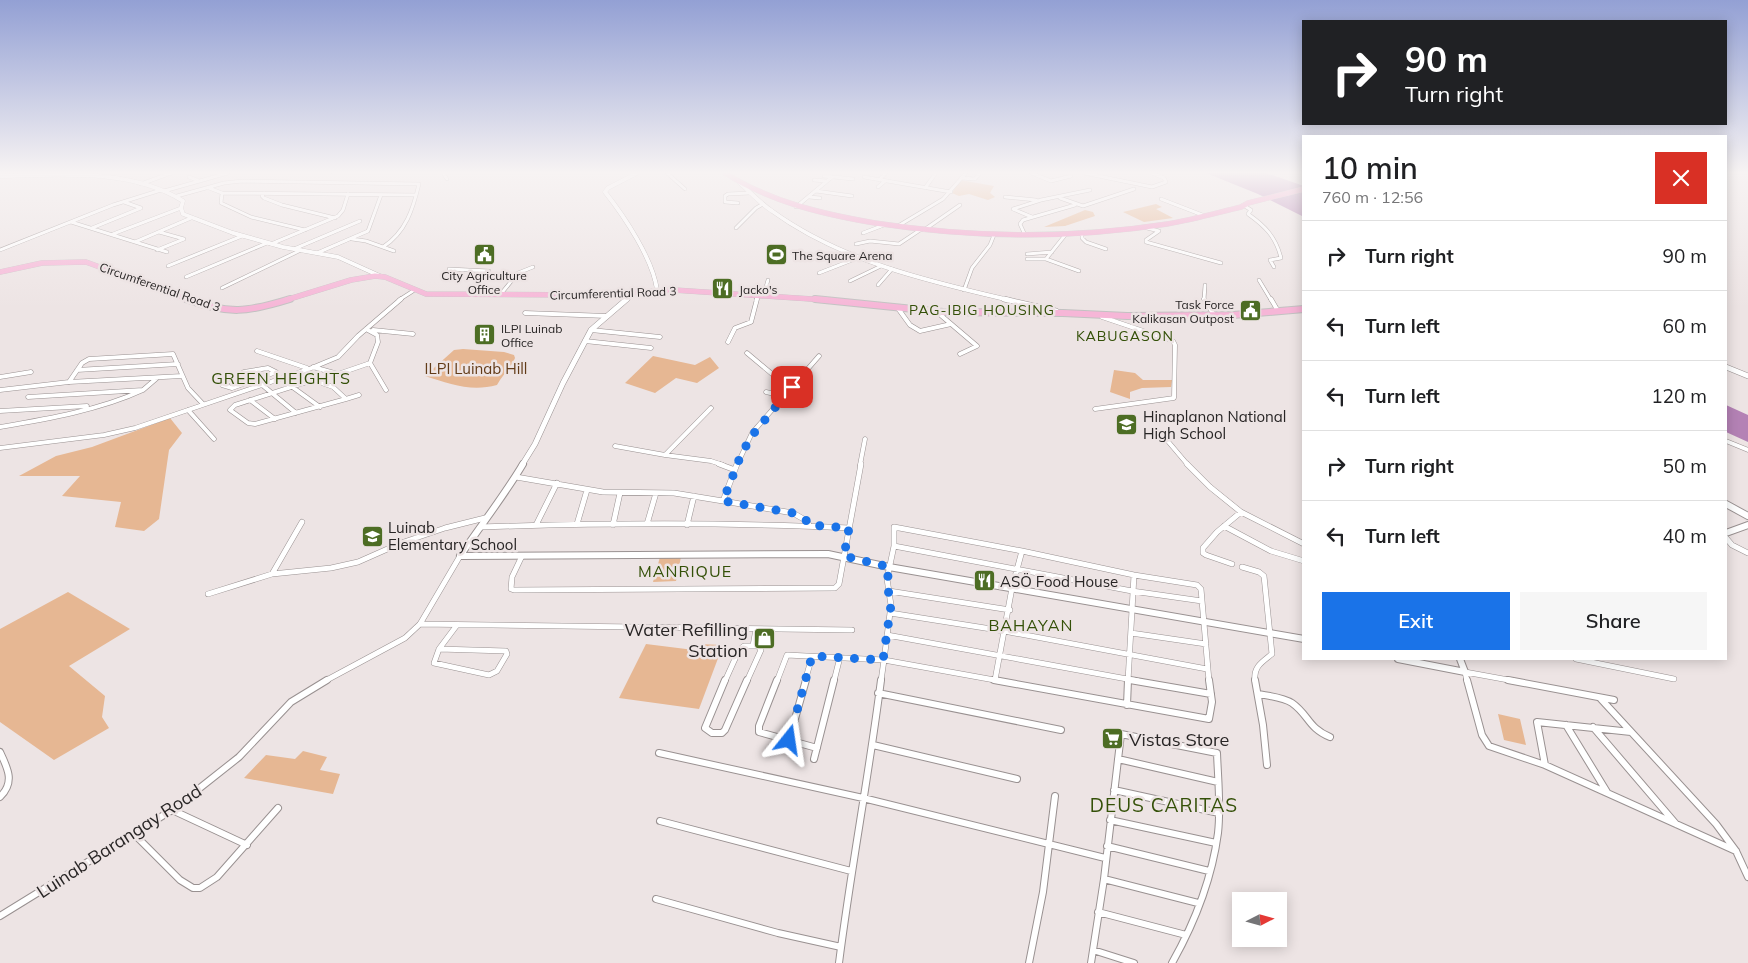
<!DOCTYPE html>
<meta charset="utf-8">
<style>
body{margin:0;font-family:Mulish,sans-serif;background:#f6f6f6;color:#202124;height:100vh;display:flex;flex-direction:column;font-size:19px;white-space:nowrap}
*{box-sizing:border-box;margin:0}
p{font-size:16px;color:#757577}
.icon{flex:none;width:28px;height:28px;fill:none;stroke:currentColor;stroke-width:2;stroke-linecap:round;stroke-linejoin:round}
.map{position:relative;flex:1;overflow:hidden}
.panel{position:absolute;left:1302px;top:135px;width:425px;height:525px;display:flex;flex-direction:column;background:#fff;border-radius:0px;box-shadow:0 2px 12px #0003}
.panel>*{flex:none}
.banner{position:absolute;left:1302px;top:20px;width:425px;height:105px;border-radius:0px;box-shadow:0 2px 12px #0003;background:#202124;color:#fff;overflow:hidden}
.needle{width:32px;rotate:84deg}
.buttons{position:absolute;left:1232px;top:892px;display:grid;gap:10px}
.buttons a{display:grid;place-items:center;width:55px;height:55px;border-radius:0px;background:#fff;box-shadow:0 2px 12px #0003;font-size:25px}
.pin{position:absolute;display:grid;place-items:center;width:42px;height:42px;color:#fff;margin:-21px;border-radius:10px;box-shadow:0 2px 8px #0006}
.me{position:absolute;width:55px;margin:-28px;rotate:15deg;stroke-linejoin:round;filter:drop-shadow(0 0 4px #0008)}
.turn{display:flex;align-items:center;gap:18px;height:105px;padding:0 20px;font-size:22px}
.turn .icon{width:65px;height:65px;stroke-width:2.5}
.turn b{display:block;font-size:35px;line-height:42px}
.round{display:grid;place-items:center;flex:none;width:52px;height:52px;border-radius:0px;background:#f6f6f6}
.overview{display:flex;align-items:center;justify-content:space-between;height:85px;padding:0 20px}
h1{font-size:30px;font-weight:600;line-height:38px}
.action{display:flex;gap:10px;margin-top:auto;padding:10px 20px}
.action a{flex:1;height:58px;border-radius:0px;background:#1a73e8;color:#fff;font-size:20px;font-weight:600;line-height:58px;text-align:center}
.action a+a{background:#f6f6f6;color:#202124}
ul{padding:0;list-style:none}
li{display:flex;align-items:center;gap:15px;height:70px;padding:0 20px;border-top:1px solid #e0e0e0}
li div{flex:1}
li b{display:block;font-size:19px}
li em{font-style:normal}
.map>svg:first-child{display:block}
.green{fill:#e6b793}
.water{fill:#b482b5}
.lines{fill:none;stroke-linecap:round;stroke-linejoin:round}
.minor-far3-casing{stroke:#999191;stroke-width:4}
.minor-far2-casing{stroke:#999191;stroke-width:5}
.minor-far1-casing{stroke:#999191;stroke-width:6}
.minor-casing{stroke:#999191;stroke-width:8}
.tertiary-far2-casing{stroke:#999191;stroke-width:4.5}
.tertiary-far1-casing{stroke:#999191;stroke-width:6}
.tertiary-casing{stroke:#999191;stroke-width:8}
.primary-far1-casing{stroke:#c3c2c2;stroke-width:5.5}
.primary-casing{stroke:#c3c2c2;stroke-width:8}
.trunk-casing{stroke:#c3c2c2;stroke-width:5.5}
.minor-far3{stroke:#fff;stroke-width:3}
.minor-far2{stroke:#fff;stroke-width:4}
.minor-far1{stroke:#fff;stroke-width:5}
.minor{stroke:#fff;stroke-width:6}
.tertiary-far2{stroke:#fff;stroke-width:4}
.tertiary-far1{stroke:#fff;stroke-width:5}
.tertiary{stroke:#fff;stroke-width:6}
.primary-far1{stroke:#f6b6d7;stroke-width:5}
.primary{stroke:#f6b6d7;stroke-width:6}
.trunk{stroke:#f39eca;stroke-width:5}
.route{stroke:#1a73e8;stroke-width:9;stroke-dasharray:0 16.2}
.labels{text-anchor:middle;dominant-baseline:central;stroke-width:5;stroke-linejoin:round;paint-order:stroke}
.far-poi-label{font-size:12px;fill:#282525;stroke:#ede4e4;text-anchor:start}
.far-street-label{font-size:12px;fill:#282525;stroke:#ede4e4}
.far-neighbourhood-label{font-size:14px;letter-spacing:1px;fill:#345008;stroke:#ede4e4}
.park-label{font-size:15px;fill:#623b18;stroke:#ede4e4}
.poi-label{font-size:15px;fill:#282525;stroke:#ede4e4;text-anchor:start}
.neighbourhood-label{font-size:16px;letter-spacing:1px;fill:#345008;stroke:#ede4e4}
.near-poi-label{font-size:18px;fill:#282525;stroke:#ede4e4;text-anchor:end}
.near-street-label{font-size:18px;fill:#282525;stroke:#ede4e4}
.near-neighbourhood-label{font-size:19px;letter-spacing:1px;fill:#345008;stroke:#ede4e4}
</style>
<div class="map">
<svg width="1748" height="963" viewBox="0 0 1748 963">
<rect width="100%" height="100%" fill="#ede4e4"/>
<path class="green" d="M960 180 994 186 990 193 995 197 988 200 969 194 959 196 952 193Z
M1156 204 1162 207 1156 209 1173 218 1144 222 1123 212Z
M1085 210 1093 212 1095 216 1065 226 1044 227Z
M463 349 504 352 514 355 515 358C511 368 503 374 497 385 471 392 450 384 425 376L454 350Z
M653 356 695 365 710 357 719 368 697 383 676 378 655 393 625 383Z
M1114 370 1135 373 1143 380H1172L1171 387 1142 388 1130 392V399L1110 392Z
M170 418 182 433 169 450 159 519 144 531 115 527 121 502 62 496 80 476H19L56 456 92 447Z
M660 557H681L676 581 653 582Z
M68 592 130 629 69 666 105 696 102 717 109 728 54 760 0 722V629Z
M646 644 694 650 697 644 723 645 699 709 619 698Z
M1498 714 1520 719 1526 745 1504 740Z
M303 751 327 757 320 770 340 774 333 794 244 778 266 755 295 759Z"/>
<path class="water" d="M1206 173H1266L1304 186V217L1258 194Z
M1726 405 1748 415V442L1726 432Z"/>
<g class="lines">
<defs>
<path id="minor-far3" d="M333 173H421
M443 173 447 179
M667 173 685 189
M784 173H797
M1031 173 1051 181 1071 176
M1084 173 1152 187 1166 182 1164 178 1152 173
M824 176 853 179
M189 177 199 181
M864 177 951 192
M961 178 975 179 980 173
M814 180 826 181
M879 180 886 173
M141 184 171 173
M878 187 885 181
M209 188 222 193 221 203 251 217 305 230
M925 188 936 173
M164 191 228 173
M816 191 852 196
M222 193 416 195
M264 193 262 196 264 198 282 205 335 218
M177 196 224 183 242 181 419 184C413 209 406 232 383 247
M809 197 820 198
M1005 197 1036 200
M1060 198 1083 206 1134 189
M1161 199 1205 216
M738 203 725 202V196L728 194 750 193
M1243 205 1251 210 1248 214C1265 226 1276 237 1281 258L1270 260 1274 267
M796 207 832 177
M1032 217 1013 209 1041 200 1090 190
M71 222 167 252
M898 226 943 199 966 173
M92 228 141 208 124 202
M736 228 756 208 763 204
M1147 228 1159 231 1146 240V242L1221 263
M924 230 960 205
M863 233 884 225
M1082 233V238L1086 242 1106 249
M113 234 181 208
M1066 234 1046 259 1079 271
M1025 235 1020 224 1023 220 1075 205
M352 239 366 241 394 251
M135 242 191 218
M271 244 338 216 343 210 348 194
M856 244 870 241 899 244 920 230
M294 249 360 221
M0 250 113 205 161 190
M157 250 184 239 159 232
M317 253 368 231 381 195
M1027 254 1052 252
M1027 259H1046
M168 266 242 236
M449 269 489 271 471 295
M819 273 860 257
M186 277 267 243
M1259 280 1271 300
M850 281 881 266
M878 285 892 269
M222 288 301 250
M964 290 972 268 990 245 994 235
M764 294 768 280
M500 295 518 273 533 267
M399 300 413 291
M756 300 758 294
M1204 300 1205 285"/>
<path id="minor-far2" d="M1204 299 1214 315
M1271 299 1278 311
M897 307 910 325 920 331 951 324
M937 312 977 346 960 354
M525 313 607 316
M366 329 377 335 378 342 370 363 386 390
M373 330 413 334
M591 330 660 337
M585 341 651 348
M728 342 735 328 751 322 757 299
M257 351 307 368
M747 353 784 384 778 395
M313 367 338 374 370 363
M268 368 276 372 232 388 222 385 244 372Z
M77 370 178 364
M0 377 31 372
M313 380 333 387 346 399 255 424 248 423 230 410 235 405Z
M69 382 82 363 89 359 173 354 188 388 203 404
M261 384 296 413
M291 386 320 407
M0 390 69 382 182 376
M766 392 779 395
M28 397 143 390 157 378
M346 399 359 395
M250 400 275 419
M711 408 665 455 711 461 723 465
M1095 409 1174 398 1175 345 1173 341 1102 317
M188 410 214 439
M0 411 87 406
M0 427C47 419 100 410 143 390
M1166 439 1188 465
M1726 441 1748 450
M615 446 665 455
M0 448 104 435 135 428 309 369 338 357 358 336 401 299
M737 465 752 433 819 356
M860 465 865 439"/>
<path id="minor-far1" d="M719 464 735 470
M1187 464 1210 487 1241 512 1304 544
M516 477 603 492 674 493 729 502 793 513 807 521 809 525
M723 501 737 464
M302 522 272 574 331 568 358 562 401 543 445 528 485 518
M577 524 587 490
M647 524 656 493
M536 525 557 483
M613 525 620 493
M687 525 694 496
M1224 526 1271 551 1304 561
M480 527C603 523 726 522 849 528
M1726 538 1732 545 1748 553
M894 546 1132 591 1202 601
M522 556 512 577 511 589 514 590 835 588 839 584 861 464
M1232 564 1206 555 1203 553V548L1217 532 1241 512
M1242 567 1259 572 1264 576 1272 654C1262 662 1253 667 1255 681
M889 591 1010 610
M208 594 272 574
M890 613 1004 631 1207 669
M420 624 852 630
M1131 633 1206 644
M887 635 1138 681
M753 646 756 629
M439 649 506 651 507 654 497 671 489 675 434 663Z
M439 649 457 625
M1576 659 1674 679
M884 660 1000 681
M884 660 891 605 887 579 894 546V527L1022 551 1134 575 1197 585 1201 589 1209 681
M995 680 1012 588 1022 551
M325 681 405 638 420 624 460 556
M725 681 739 650 744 646H758L761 650 747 681
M777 681 787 655 884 660
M805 681 812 657
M834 681 840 657
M881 681 884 660
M1128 681 1134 575
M1467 681 1465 672 1514 681"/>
<path id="minor" d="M725 680 705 728 712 733H722L725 730 747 680
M777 680 759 726V732L817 748
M994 680 1209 719 1212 702 1209 680
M1130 680 1211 694
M1255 680 1263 725 1267 765
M1467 680 1482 735 1489 746 1545 765 1736 851
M1508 680 1614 700
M878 693 1061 730
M1258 694C1269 696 1283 697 1292 703 1309 715 1308 728 1330 737
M1600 698 1716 824 1736 851 1748 877
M1127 705 1128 680
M1566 725 1607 792
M1593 727 1676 824
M789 740 806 680
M873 745 1017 779
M0 752C8 769 15 782 0 797
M659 753 863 798 1105 858
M814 759 834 680
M1118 759 1218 782
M1545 765 1537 722 1631 732
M1114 790 1219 813
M172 810 247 845
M1110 820 1216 843
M660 821 851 871
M135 835 180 880 193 888H200L217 877 278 808
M1107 846 1209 871
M1104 879 1198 903
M656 899 778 933 841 947
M1098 912 1186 935
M0 916 172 810 239 757 291 702 327 680
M1093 950 1134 963
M839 963C851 868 869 775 881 680
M1029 963 1043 892 1055 796
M1091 963 1104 879 1121 734 1217 753C1218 780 1221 807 1218 833 1212 878 1194 924 1172 963"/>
<path id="tertiary-far2" d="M637 173 608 188 605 192C624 216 653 259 657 290
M0 176C60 175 130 168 183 201L181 208 183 214 233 233 283 247 338 257 380 276
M740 183C750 192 760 203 772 211 841 261 927 281 1009 300
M626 300 633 294"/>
<path id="tertiary-far1" d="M1004 299 1056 311
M1726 367 1748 376
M522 465 535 444 563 383 591 330 627 299"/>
<path id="tertiary" d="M1726 504 1748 516
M1726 533 1748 525
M460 556 828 554 889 567 1304 639
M460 556C481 525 504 496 523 464
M1398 659 1465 672 1460 659"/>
<path id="primary-far1" d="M0 272 42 263 86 262 190 300
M286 300 351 280 375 276 385 277 426 294 591 295 674 290 827 300"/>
<path id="primary" d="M186 299C229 315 248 312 290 299
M815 299 943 312 1063 313 1127 316 1233 315 1304 309"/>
<path id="trunk" d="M725 173C771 202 822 214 875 223 972 238 1070 239 1167 224 1192 220 1216 213 1241 207L1248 203 1304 189"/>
</defs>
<use href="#minor-far3" class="minor-far3-casing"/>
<use href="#minor-far2" class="minor-far2-casing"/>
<use href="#minor-far1" class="minor-far1-casing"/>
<use href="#minor" class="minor-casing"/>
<use href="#tertiary-far2" class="tertiary-far2-casing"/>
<use href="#tertiary-far1" class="tertiary-far1-casing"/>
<use href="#tertiary" class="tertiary-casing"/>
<use href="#primary-far1" class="primary-far1-casing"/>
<use href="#primary" class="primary-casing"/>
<use href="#trunk" class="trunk-casing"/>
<use href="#minor-far3" class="minor-far3"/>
<use href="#minor-far2" class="minor-far2"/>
<use href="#minor-far1" class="minor-far1"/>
<use href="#minor" class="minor"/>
<use href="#tertiary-far2" class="tertiary-far2"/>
<use href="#tertiary-far1" class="tertiary-far1"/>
<use href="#tertiary" class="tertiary"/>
<use href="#primary-far1" class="primary-far1"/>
<use href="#primary" class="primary"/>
<use href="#trunk" class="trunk"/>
</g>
<linearGradient id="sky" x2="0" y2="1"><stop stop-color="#93a0d4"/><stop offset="0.56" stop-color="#f7f3f3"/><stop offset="1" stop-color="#f7f3f3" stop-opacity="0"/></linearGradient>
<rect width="1748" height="308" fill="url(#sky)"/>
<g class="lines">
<path class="route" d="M789 740 812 656 883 660 891 605 887 584 889 567 844 556 849 528 809 525 807 521 793 513 723 501 739 460 750 438 792 387"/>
</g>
<defs>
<symbol id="civic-square" viewBox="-11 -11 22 22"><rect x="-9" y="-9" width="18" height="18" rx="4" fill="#4d6d24" stroke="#ede4e4"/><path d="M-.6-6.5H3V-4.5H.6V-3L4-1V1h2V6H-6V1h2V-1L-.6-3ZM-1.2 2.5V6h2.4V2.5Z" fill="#fff"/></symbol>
<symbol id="stadium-square" viewBox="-11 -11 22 22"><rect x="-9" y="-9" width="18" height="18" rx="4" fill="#4d6d24" stroke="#ede4e4"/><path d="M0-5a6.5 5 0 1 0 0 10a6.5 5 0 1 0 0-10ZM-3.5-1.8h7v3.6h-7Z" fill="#fff"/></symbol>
<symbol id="restaurant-square" viewBox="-11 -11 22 22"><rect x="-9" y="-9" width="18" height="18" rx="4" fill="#4d6d24" stroke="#ede4e4"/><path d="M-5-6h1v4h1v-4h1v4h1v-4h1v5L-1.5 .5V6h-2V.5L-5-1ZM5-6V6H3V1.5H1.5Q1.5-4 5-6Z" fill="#fff"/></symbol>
<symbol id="building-square" viewBox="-11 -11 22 22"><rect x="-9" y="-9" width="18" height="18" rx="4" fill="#4d6d24" stroke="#ede4e4"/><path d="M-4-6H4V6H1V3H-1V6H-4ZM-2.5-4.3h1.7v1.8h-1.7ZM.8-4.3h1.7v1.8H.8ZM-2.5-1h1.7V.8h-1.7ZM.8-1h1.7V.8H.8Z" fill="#fff"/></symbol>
<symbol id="school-square" viewBox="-11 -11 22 22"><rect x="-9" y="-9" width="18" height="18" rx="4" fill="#4d6d24" stroke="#ede4e4"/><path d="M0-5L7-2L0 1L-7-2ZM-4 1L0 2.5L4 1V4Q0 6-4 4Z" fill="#fff"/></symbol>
<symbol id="shop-square" viewBox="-11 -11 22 22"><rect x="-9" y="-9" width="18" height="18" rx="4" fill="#4d6d24" stroke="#ede4e4"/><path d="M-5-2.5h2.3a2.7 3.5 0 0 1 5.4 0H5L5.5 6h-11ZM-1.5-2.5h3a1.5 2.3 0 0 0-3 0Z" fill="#fff"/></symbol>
<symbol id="supermarket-square" viewBox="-11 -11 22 22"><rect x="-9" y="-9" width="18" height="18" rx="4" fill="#4d6d24" stroke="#ede4e4"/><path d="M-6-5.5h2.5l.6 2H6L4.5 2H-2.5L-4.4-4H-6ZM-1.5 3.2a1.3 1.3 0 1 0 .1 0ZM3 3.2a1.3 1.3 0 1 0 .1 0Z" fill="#fff"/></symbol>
</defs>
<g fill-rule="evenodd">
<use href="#civic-square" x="472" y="242" width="25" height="25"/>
<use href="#stadium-square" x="764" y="242" width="25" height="25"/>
<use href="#restaurant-square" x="710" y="276" width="25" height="25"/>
<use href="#civic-square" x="1238" y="298" width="25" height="25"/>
<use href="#building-square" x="472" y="322" width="25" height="25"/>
<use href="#school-square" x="1114" y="412" width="25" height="25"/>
<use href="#school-square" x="360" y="524" width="25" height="25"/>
<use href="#restaurant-square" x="972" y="568" width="25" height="25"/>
<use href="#shop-square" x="752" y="626" width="25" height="25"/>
<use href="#supermarket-square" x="1100" y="726" width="25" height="25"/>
</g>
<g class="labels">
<g class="far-poi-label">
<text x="792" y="255">The Square Arena</text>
<text x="484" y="275" text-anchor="middle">City Agriculture<tspan x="484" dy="14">Office</tspan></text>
<text x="739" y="289">Jacko's</text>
<text x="1234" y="304" text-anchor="end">Task Force<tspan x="1234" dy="14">Kalikasan Outpost</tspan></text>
<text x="501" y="328">ILPI Luinab<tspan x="501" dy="14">Office</tspan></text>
</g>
<g class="far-street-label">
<text transform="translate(160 287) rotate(19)">Circumferential Road 3</text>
<text transform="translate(613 293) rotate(-2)">Circumferential Road 3</text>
</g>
<g class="far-neighbourhood-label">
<text x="982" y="310">PAG-IBIG HOUSING</text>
<text x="1125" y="336">KABUGASON</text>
</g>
<g class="park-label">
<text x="476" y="368">ILPI Luinab Hill</text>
</g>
<g class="poi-label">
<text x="1143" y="416">Hinaplanon National<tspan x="1143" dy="17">High School</tspan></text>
<text x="388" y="527">Luinab<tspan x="388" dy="17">Elementary School</tspan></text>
<text x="1000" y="581">ASÖ Food House</text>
</g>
<g class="neighbourhood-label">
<text x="281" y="378">GREEN HEIGHTS</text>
<text x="685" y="571">MANRIQUE</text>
<text x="1031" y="625">BAHAYAN</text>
</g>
<g class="near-poi-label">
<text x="748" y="629">Water Refilling<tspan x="748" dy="21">Station</tspan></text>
<text x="1129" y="739" text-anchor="start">Vistas Store</text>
</g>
<g class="near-street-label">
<text transform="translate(119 841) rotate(-33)">Luinab Barangay Road</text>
</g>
<g class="near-neighbourhood-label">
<text x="1164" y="805">DEUS CARITAS</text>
</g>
</g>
</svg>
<div class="buttons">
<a><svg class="needle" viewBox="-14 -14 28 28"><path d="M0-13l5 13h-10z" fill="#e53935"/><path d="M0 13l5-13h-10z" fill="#757577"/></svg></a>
</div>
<div class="pin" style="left:792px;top:387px;background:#d93025"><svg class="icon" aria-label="arrive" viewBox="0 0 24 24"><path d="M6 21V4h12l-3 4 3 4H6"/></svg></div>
<svg class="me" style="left:789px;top:740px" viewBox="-20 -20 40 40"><path d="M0-17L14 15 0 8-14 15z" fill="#1a73e8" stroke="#fff" stroke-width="4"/></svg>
<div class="banner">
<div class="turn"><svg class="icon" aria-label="right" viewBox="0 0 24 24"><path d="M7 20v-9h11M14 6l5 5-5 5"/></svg><div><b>90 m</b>Turn right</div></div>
</div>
<section class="panel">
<div class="overview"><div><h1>10 min</h1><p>760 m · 12:56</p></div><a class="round" style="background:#d93025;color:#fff"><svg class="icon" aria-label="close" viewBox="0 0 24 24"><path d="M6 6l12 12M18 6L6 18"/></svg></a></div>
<ul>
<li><svg class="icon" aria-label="right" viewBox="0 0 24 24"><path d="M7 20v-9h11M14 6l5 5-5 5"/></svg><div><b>Turn right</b></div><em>90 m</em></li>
<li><svg class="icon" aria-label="left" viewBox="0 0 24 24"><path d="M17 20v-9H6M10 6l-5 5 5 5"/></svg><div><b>Turn left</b></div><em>60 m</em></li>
<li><svg class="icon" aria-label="left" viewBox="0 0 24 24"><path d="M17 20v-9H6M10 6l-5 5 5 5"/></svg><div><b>Turn left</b></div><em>120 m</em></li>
<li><svg class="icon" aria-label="right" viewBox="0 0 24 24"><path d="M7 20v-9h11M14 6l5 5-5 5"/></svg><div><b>Turn right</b></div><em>50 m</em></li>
<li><svg class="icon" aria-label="left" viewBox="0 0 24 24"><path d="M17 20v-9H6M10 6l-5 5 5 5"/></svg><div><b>Turn left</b></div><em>40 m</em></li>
</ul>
<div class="action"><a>Exit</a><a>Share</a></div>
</section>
</div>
